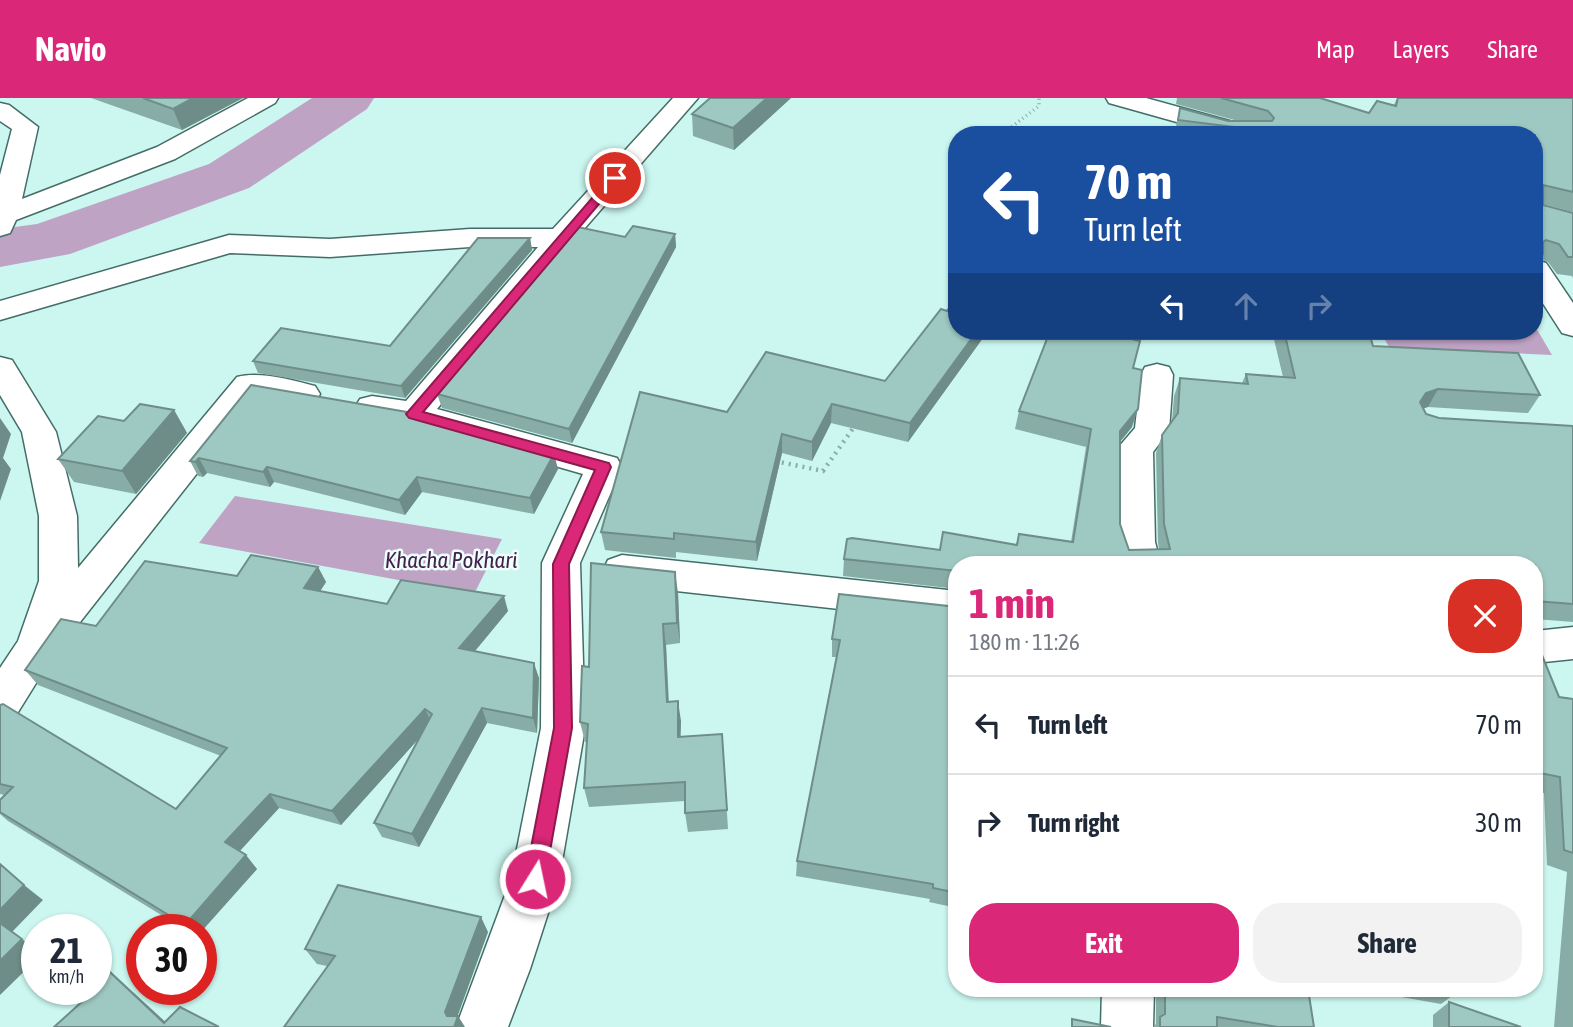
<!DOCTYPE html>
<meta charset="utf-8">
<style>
body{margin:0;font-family:"Asap Condensed",sans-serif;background:#f2f2f3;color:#1f2937;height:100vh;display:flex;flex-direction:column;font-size:26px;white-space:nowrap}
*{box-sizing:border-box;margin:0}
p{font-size:23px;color:#747a83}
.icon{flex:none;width:38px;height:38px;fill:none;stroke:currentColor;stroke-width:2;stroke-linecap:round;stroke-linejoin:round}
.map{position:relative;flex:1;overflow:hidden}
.sheet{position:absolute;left:948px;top:458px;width:595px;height:441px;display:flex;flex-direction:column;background:#fff;border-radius:28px;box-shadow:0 2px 5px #0004}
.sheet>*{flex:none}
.banner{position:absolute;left:948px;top:28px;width:595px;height:214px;border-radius:28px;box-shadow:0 2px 5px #0004;background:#1a4fa0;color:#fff;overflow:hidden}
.speed{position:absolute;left:21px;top:816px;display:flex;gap:14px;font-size:35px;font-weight:700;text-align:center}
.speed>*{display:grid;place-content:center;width:91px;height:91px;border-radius:50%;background:#fff;box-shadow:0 2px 5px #0004;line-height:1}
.speed small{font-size:18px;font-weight:400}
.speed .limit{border:10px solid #d22;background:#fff;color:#111}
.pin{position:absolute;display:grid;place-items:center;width:60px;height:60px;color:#fff;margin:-30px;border:4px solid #fff;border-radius:50%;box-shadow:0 2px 7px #0007}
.me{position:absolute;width:77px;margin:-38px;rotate:10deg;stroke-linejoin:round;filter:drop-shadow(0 0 5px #0008)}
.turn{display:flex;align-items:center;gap:24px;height:147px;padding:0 21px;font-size:32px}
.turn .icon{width:91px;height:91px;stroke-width:2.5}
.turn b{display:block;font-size:49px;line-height:60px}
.lanes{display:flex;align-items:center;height:66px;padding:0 21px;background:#0003;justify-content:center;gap:35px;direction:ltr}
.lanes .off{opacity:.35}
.round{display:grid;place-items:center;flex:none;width:74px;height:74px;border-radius:28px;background:#f2f2f3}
.summary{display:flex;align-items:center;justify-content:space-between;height:119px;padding:0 21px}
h1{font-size:42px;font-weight:700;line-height:52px;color:#db2777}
.cta{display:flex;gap:14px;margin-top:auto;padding:14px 21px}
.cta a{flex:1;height:80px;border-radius:28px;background:#db2777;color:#fff;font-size:28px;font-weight:700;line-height:80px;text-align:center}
.cta a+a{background:#f2f2f3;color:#1f2937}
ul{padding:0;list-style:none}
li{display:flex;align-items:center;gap:21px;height:98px;padding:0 21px;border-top:2px solid #e0e1e3}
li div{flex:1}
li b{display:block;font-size:26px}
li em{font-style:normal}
header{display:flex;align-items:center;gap:42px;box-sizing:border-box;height:98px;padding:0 35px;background:#db2777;color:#fff}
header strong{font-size:33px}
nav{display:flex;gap:38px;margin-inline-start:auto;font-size:24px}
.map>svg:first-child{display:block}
.water{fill:#bfa3c5}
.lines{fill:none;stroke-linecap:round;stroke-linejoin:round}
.river{fill:#bfa3c5;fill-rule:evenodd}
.street-casing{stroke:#456d67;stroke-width:3}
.secondary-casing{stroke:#456d67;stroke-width:3}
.path-far1{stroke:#8baca7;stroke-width:3.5;stroke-dasharray:1 3.5;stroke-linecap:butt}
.path{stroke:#8baca7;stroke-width:4.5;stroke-dasharray:2 5;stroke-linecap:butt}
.street{fill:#fff;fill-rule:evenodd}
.secondary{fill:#fff;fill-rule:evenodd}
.wall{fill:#88ada7}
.shaded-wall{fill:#6f8d88}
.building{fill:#9ec9c2;stroke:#6f8d88;stroke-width:2}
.route{fill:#db2777;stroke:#8e194d;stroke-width:2}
.labels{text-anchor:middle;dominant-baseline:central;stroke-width:5;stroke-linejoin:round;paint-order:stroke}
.water-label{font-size:23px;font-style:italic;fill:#45214d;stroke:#edfefb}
</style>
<header>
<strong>Navio</strong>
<nav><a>Map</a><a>Layers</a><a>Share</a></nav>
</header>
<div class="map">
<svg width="1573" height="929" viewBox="0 0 1573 929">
<rect width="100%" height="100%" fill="#cbf7f0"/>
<path class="water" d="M1535 228 1552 257 1389 249 1380 233H1535Z
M235 398 502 441 474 496 199 445Z"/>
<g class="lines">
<path class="river" d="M312 0H374L367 11 249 90 70 156 0 169V131L37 126 209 66Z"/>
<defs>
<path id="street" d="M248 0H278L275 5 175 61 16 122 10 135 0 138V77L12 31 0 23V5L9 7 38 29 22 101 157 49Z
M673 0H698L571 146 437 311 617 360 622 369 580 465 585 630 559 781 530 871 508 929H456L511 781 541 630 542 465 583 376 413 327 360 317 355 309 360 301 372 298 406 303 538 149H470L330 159 230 155 0 222V203L229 137 330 141 470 131H553Z
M1535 162 1546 165 1573 205V238L1562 235 1535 193Z
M0 259 12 262 56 334 77 418 78 470 237 279C260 273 292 282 315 288L320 296 315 304 303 307 257 299 51 561 15 619 0 624V570L18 543 39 483V418L22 334 0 297Z
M1157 266 1169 269 1173 277 1169 333 1153 354 1155 444 1161 467H1123L1117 444V351L1135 330 1141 277 1145 269Z
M622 457 957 493V524L622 487 608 482 603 472 608 462Z
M1573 529V561L1535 565V533Z
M1102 891H1154L1153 929H1101Z"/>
<path id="secondary" d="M1106 0H1146L1262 32 1266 37H1223L1109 5Z"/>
</defs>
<use href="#street" class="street-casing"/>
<use href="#secondary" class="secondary-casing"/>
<path class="path-far1" d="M1001 37 1039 8V0"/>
<path class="path" d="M775 363 823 373 856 326"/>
<use href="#street" class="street"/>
<use href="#secondary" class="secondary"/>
</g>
<path class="wall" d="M91 0H243L182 32Z
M710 0H791L734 52 693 38 692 16Z
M1177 0H1320L1369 15 1394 7 1397 0H1573V114L1543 106V107L1573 115V180L1572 178 1557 176 1548 164 1540 161 1535 170V37H1174L1180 10 1228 23H1238L1176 6Z
M675 136 676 149 572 345 442 310 437 296 625 139Z
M530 140 532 152 405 300 258 275 253 263 390 248Z
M957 233H988L908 344 831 325 812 363 782 355 757 463 676 454V460L605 452 601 434 727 314 885 283Z
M1272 233H1365L1373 248 1540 297 1528 315 1428 309 1423 310 1426 316 1439 320 1573 328V524L1535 521V467H957V491L843 478 844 461 1016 447 1019 436 1071 444 1086 349 1015 331 1019 313 1133 270 1132 329 1120 344V426L1129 452 1159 451 1158 444 1156 355 1162 337 1172 323 1174 298 1180 280 1242 285 1246 276 1283 279Z
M251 287 558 371 534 416 422 394 405 417 274 384 270 389 207 375 203 379 198 378 190 363Z
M174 312 187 335 136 396 74 384 58 361 124 323Z
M318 469 326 484 320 493 387 506 508 513 475 553 539 580 537 635 487 625 419 749 382 739 374 725 419 640 341 727 279 710 240 753 257 771 201 831H184L8 723 0 716V702L4 697 0 696V607L176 711 221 658 38 587 25 572 96 528 237 478Z
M678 495 680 545 666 547 669 603 681 623 680 639 722 636 728 731 688 734 685 715V703L589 709 584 690 587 644H585L580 624 589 569Z
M957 509V810L929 804 930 801 796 778 797 763 836 559H832V541Z
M1535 540 1559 599 1573 601V929H1554L1567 774 1547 767 1544 695 1535 693Z
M488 834 457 918 327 868 317 866 305 851Z
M1156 891H1308L1314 929H1153L1156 926Z
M1356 891H1450L1452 898 1441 906Z
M1449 904 1521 929H1433V917Z"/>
<path class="shaded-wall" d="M193 0H243L182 32 173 11Z
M767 0H791L734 52 733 30Z
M675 136 676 149 572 345 569 331Z
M530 140 532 152 405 300 401 288Z
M977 233H988L908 344 910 325Z
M1438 291 1428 309 1416 313 1420 304 1426 295Z
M832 306 831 325 812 363V344Z
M1138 311 1132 329 1114 351 1120 333Z
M174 312 187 335 136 396 122 373Z
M0 320 11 336 3 360 11 371 0 403Z
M782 336V355L757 463 756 444Z
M554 356 558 371 534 416 530 400Z
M199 360 207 375 203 379 195 364Z
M267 369 274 384 270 389 263 374Z
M417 379 422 394 405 417 399 402Z
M318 469 326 484 312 506 304 490Z
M675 474 678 495 680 545 677 525Z
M504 498 508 513 465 565 459 550Z
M663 526 666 547 669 623 667 604Z
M534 565 539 580 537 635 533 620Z
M678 603 681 623 680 659 678 639Z
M482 610 487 625 419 749 412 736Z
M425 611 432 626 341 727 332 713Z
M270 696 279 710 236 757 225 744Z
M246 757 257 771 201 834V831H189L185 827Z
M24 787 43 802 12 834 0 825V812Z
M481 819 488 834 454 928 445 914Z
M22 841 37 853V861L0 897V863Z
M96 860 171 929 164 925 96 861Z
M458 918 465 929H454Z"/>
<path class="building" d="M143 0H193L173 11Z
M710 0H767L733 30 692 16Z
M1221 0H1320L1369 15 1377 3 1396 8 1398 0H1573V94L1543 87V107L1573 115V159H1568L1559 146 1546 142 1543 144V156L1535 155V37H1265V33L1178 22 1180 10 1228 23H1272L1274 20 1268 13Z
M633 128 675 136 569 331 437 296 578 129 625 139Z
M478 140H530L401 288 253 263 281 230 390 248Z
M957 199V233H977L910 325 832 306 812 344 782 336 756 444 674 435V441L601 434 640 294 727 314 766 254 885 283 941 211 947 213Z
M1050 233H1098L1140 243 1133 270 1142 272 1138 311 1120 333V426L1129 452 1170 451 1164 426 1162 337 1178 315 1180 280 1248 286 1246 276 1295 280 1284 233H1365L1369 234 1373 248 1518 255 1540 297 1438 291 1426 295 1420 304 1426 316 1439 320 1573 328V506L1535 503V467H957V473L844 461 847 441 852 440 940 452 943 434 1017 447 1019 436 1073 444 1091 331 1019 313Z
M251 287 407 314 554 356 530 400 417 379 399 402 267 369 263 374 199 360 195 364 190 363Z
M140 306 174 312 122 373 58 361 98 318 124 323Z
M251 457 318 469 304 490 387 506 401 482 504 498 459 550 534 565 533 620 482 610 412 736 374 725 432 616 425 611 332 713 270 696 225 744 246 757 185 827 0 714V702L13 689 0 686V607L3 606 176 711 227 650 25 572 61 521 96 528 145 463 237 478Z
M591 465 675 474 677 525 663 526 667 604 678 603V639L722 636 727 712 685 715V684L584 690 588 626 580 624 582 568 589 569Z
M839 496 957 509V795L933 790V786L797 763 840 542 832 541Z
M1535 540 1559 599 1573 601V755L1564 752 1560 679 1535 674Z
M0 766 24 787 0 812Z
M338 787 481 819 445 914 447 918H458L454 929H284L335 858 305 851Z
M0 825 22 841 0 863Z
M96 861 164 925 180 909 219 929H54L85 901 74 891H96Z
M1165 891H1308L1314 929H1278L1217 919V929H1160V919L1165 916Z
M1414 891H1450L1452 898Z
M1449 904 1521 929H1449Z
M1072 921 1111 929H1072Z"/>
<path class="route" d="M611 78 621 80 423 314 609 365 611 369 569 466 572 630 545 781 542 788 535 791 528 788 525 781 554 630 553 466 595 372 409 320 406 316Z"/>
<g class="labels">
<g class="water-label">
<text x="451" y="462">Khacha Pokhari</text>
</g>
</g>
</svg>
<div class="speed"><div>21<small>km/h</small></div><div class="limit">30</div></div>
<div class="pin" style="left:615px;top:80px;background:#d93025"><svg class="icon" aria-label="arrive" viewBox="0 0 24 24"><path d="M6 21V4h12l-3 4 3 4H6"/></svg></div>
<svg class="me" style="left:535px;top:781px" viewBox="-20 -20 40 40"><circle r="17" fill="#db2777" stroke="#fff" stroke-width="3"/><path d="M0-11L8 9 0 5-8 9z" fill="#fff"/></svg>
<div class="banner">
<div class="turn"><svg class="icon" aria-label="left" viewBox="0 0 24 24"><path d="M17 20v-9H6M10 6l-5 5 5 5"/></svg><div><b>70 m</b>Turn left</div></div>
<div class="lanes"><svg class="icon" aria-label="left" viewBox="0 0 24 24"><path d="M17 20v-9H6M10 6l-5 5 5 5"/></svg><svg class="icon off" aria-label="ahead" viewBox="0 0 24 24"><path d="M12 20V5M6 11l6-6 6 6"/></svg><svg class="icon off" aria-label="right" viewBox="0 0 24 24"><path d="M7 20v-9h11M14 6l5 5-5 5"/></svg></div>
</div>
<section class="sheet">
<div class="summary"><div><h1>1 min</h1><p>180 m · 11:26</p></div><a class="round" style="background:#d93025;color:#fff"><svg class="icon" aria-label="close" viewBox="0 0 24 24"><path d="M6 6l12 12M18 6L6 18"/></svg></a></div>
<ul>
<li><svg class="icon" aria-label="left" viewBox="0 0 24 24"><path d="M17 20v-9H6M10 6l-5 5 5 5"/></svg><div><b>Turn left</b></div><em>70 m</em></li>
<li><svg class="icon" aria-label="right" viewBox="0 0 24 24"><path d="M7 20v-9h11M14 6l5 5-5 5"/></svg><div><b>Turn right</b></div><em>30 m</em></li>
</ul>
<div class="cta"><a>Exit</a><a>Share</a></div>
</section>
</div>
